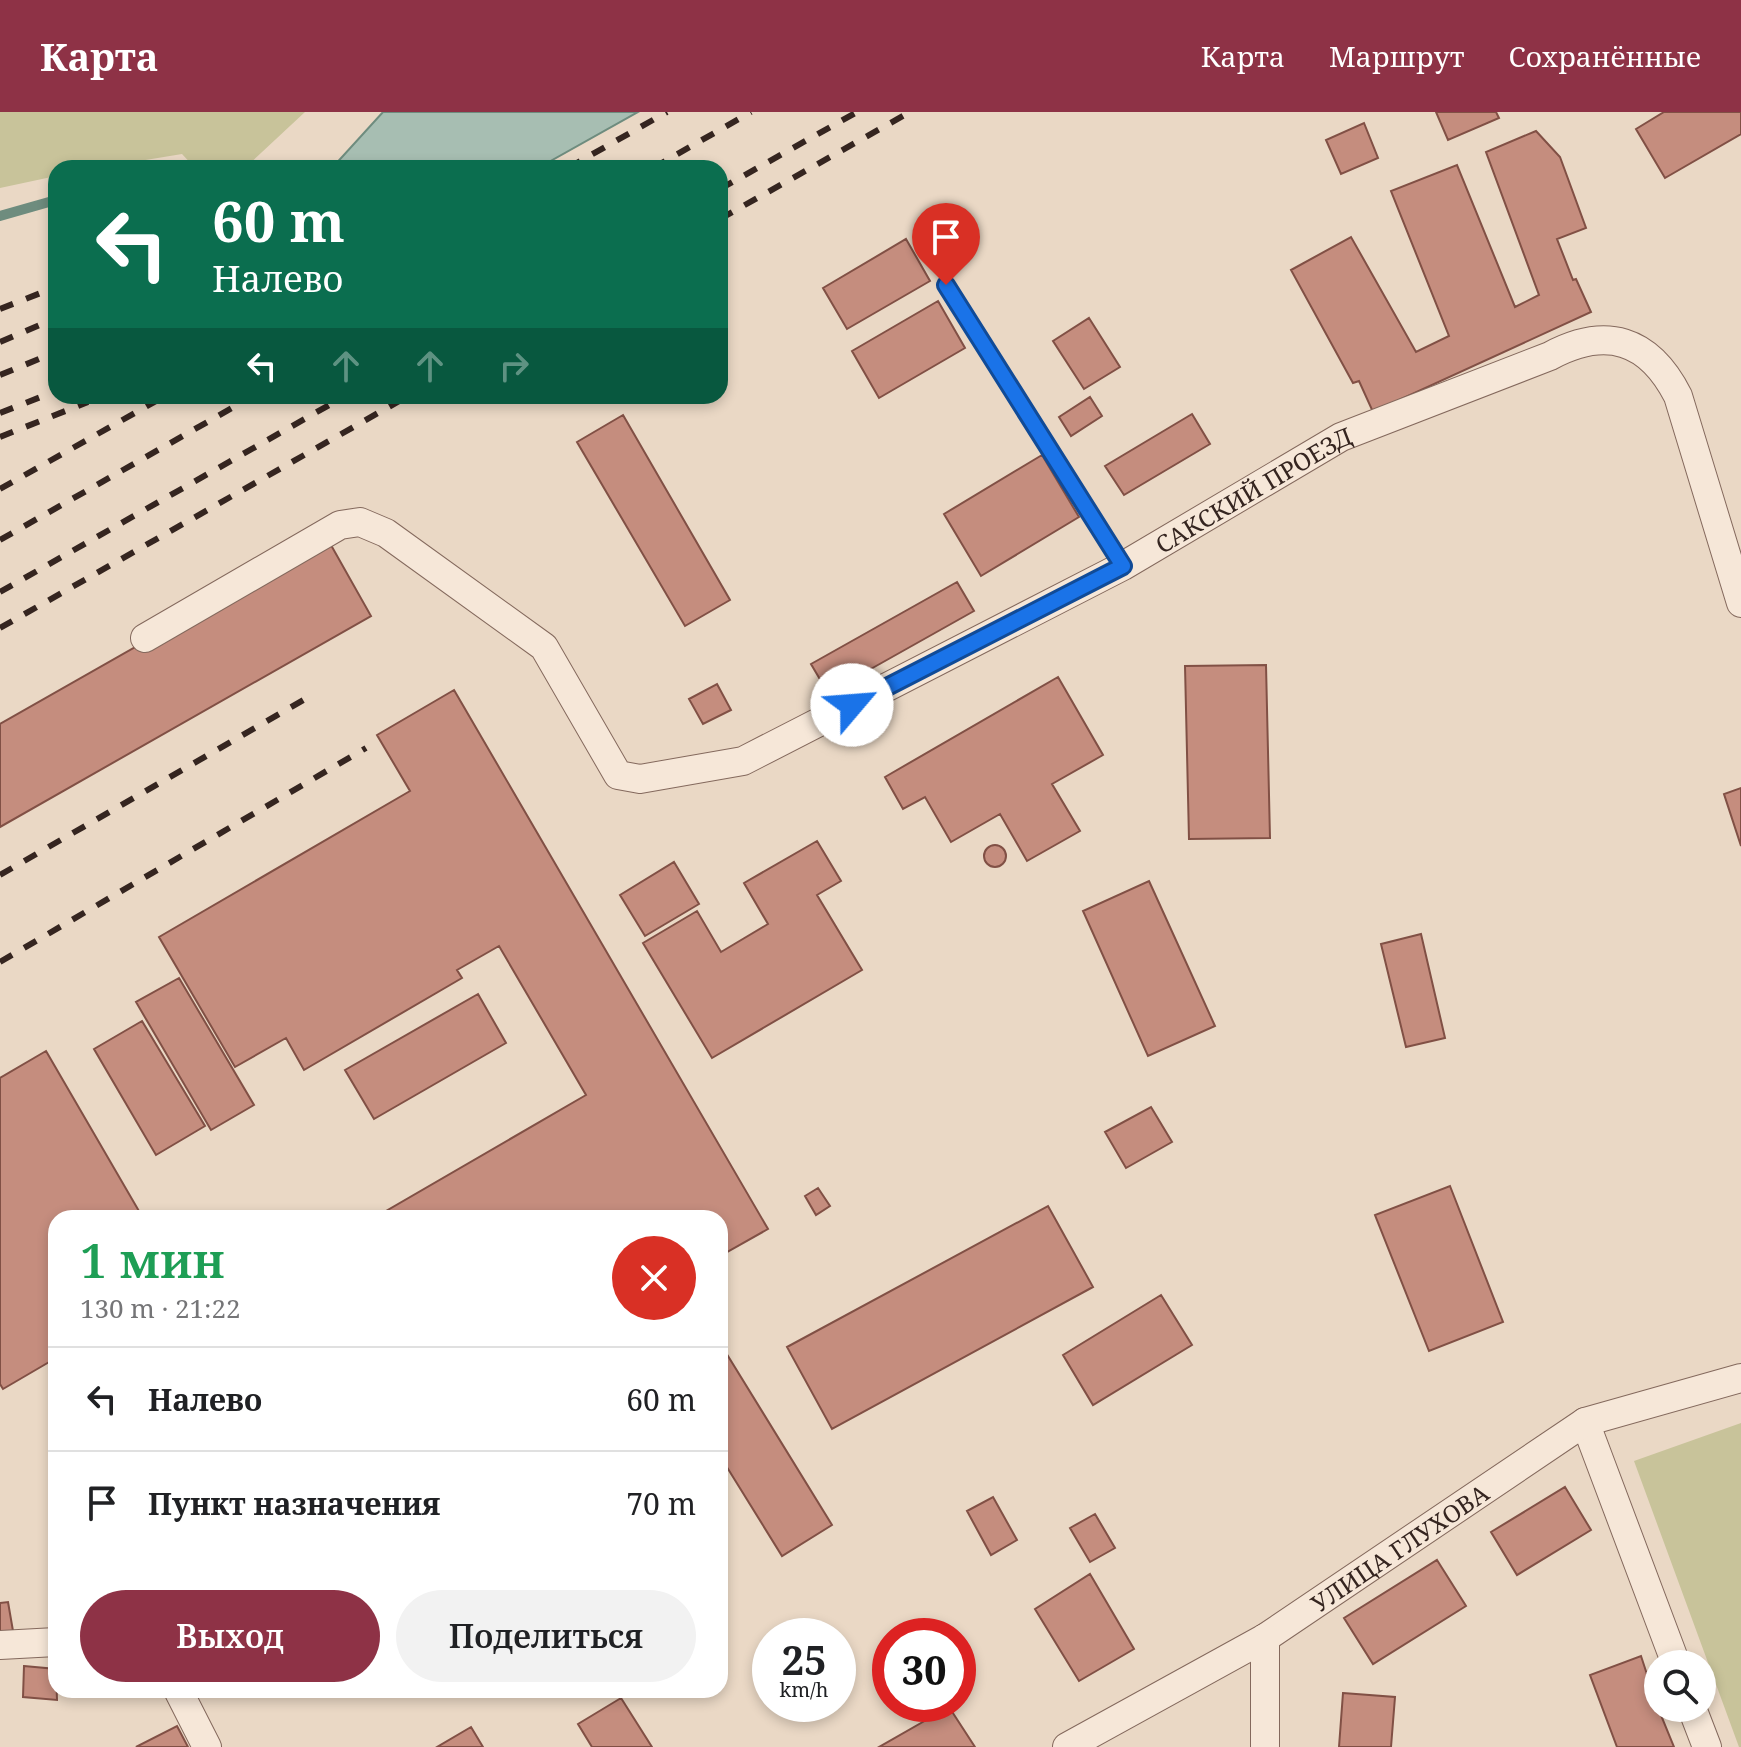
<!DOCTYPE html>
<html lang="ru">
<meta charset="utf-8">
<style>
body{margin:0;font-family:"Noto Serif",serif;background:#f2f2f2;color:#202124;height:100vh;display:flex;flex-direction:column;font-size:30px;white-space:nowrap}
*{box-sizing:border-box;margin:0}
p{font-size:26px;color:#757577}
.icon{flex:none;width:44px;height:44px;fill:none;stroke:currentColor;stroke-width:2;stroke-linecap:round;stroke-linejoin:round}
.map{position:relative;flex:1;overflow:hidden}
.panel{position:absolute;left:48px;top:1098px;width:680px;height:488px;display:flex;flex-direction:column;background:#fff;border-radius:24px;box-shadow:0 4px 12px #0003}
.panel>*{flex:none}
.banner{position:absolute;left:48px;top:48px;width:680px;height:244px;border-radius:24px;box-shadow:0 4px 12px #0003;background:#0b6e4f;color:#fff;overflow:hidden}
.tools{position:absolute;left:1644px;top:1538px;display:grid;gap:16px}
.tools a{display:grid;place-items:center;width:72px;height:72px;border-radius:50%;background:#fff;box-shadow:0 4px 12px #0003;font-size:40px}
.speed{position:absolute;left:752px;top:1506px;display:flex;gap:16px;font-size:40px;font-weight:700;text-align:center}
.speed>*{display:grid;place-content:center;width:104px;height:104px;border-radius:50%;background:#fff;box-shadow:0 4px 12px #0003;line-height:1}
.speed small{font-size:20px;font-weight:400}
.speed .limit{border:12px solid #d22;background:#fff;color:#111}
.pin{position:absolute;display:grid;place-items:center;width:68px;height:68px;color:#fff;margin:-82px -34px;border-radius:50% 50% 50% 0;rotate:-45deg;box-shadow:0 0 8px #0007}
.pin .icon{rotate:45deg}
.me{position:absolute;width:88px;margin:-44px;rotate:63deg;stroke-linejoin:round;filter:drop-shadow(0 0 6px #0008)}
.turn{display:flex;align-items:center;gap:28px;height:168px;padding:0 32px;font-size:36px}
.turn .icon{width:104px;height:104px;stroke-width:2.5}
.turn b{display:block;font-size:56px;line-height:68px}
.lanes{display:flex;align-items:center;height:76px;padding:0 32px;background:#0003;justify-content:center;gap:40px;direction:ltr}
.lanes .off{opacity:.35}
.round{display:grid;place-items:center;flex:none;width:84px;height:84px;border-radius:42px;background:#f2f2f2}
.summary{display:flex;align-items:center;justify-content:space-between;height:136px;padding:0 32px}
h1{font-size:48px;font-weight:600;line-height:60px;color:#1e9e55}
.cta{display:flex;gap:16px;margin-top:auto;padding:16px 32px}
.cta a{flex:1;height:92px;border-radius:48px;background:#8e3246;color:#fff;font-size:32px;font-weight:600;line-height:92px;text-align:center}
.cta a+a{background:#f2f2f2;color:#202124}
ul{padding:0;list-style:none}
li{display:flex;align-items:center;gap:24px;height:104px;padding:0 32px;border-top:2px solid #e0e0e0}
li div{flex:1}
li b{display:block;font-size:30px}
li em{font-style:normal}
header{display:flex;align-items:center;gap:48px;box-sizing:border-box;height:112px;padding:0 40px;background:#8e3246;color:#fff}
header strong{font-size:38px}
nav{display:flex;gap:44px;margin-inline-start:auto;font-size:28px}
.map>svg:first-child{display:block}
.green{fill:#c8c39a}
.water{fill:#a7beb2;stroke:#6e8c7e;stroke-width:2}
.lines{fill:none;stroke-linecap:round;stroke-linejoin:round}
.stream{stroke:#6e8c7e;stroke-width:10}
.building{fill:#c58d7e;stroke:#815045;stroke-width:2}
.service-casing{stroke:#84695d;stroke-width:16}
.minor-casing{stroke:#84695d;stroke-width:30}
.service{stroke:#f6e7d8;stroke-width:14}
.minor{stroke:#f6e7d8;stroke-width:28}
.rail{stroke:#352520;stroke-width:6;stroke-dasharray:14 14;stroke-linecap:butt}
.route-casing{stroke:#114b97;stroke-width:20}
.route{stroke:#1a73e8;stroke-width:14}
.labels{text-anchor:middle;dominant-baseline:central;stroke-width:6;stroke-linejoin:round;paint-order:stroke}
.street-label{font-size:24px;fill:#352520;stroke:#f2e3d4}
</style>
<header>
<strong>Карта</strong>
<nav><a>Карта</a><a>Маршрут</a><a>Сохранённые</a></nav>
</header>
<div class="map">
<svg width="1741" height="1635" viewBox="0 0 1741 1635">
<rect width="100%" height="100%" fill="#ead8c5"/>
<path class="green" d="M0 0H305L245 56H195L182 42 97 56H56V64L0 76Z
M1741 1311V1635H1739L1634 1349Z"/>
<path class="water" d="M383 0H638L538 56H332Z"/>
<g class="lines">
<path class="stream" d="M0 104 56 88"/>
</g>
<path class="building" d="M1436 0H1496L1499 6 1448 28Z
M1664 0H1741V22L1665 66 1636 17Z
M1364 11 1378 46 1341 62 1326 28Z
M1536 19 1560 45 1586 116 1557 127 1573 168 1576 167 1591 200 1373 300 1359 269 1353 271 1291 158 1351 125 1416 240 1449 224 1391 79 1457 53 1515 195 1539 183 1486 40Z
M906 127 930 169 847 217 823 176Z
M938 189 965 236 879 286 852 239Z
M1089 206 1120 255 1084 277 1053 229Z
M1090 285 1102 304 1071 324 1059 305Z
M1192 302 1210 332 1124 383 1105 354Z
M623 303 730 488 685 514 577 330Z
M1042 343 1079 405 981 464 944 402Z
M327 426 371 504 0 715V612Z
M957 470 974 499 828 581 811 552Z
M1266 553 1270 726 1189 727 1185 554Z
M1058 565 1103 643 1052 672 1080 719 1027 749 1000 702 951 730 925 685 903 697 885 665Z
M717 572 731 598 703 612 689 587Z
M454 578 768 1117 720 1144V1106H374L586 983 499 834 457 858 462 866 304 958 286 926 235 955 159 825 410 679 377 623Z
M1741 676V734L1724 682Z
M817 729 841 769 817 783 862 858 712 946 643 831 697 799 721 840 768 812 744 771Z
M984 744a11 11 0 1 1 22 0a11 11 0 1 1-22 0Z
M674 750 699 792 645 824 620 783Z
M1149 769 1215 914 1148 944 1083 799Z
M1421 822 1445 926 1406 935 1381 832Z
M179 866 254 993 211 1018 136 890Z
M478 882 506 931 374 1007 345 958Z
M142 909 205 1014 156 1043 94 937Z
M46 939 143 1106H56V1246L3 1277 0 1272V966Z
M1151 995 1172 1030 1126 1056 1105 1020Z
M1450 1074 1503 1210 1429 1239 1375 1103Z
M818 1076 830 1094 816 1103 805 1084Z
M1048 1094 1093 1175 832 1317 787 1235Z
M1161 1183 1192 1233 1093 1293 1063 1243Z
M720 1231 832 1413 782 1444 720 1344Z
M1565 1375 1591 1418 1517 1463 1491 1420Z
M993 1385 1017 1428 991 1443 967 1399Z
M1095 1402 1115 1436 1090 1450 1070 1416Z
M1437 1448 1466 1494 1373 1552 1344 1506Z
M1090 1462 1134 1537 1079 1569 1035 1497Z
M8 1490 13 1519 0 1521V1491Z
M1641 1544 1658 1596 1674 1635H1617L1590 1563Z
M24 1554 56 1557 57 1588 23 1585Z
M1343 1581 1395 1585 1391 1635H1339Z
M621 1586 652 1635H592L578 1612Z
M949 1595 975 1635H879Z
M177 1614 188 1635H136Z
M471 1615 483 1635H437Z"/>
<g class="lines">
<defs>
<path id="service" d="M946 173 1123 454"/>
<g id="minor">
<path id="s1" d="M145 526 340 413 360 410 386 421 544 535 618 663 640 667 743 649 1123 454 1341 325 1550 244C1606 214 1649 227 1678 284L1741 491"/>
<path d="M1585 1310 1676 1552"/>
<path d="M0 1533 56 1530"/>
<path d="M178 1578 207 1635"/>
<path d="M1692 1596 1707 1635"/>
<path id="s2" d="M1067 1635 1265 1526 1585 1310 1741 1266"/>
<path d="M1265 1635V1526"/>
</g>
</defs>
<use href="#service" class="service-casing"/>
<use href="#minor" class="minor-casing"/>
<use href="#service" class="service"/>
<use href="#minor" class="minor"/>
<path class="rail" d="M568 56 667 0
M653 56 751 0
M720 77 857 0
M720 107 910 0
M0 197 56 175
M0 230 56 206
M0 263 56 240
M0 301 56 279
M0 325 88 290
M0 377 165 284
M0 428 253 284
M0 480 345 284
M0 516 408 284
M0 763 312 583
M0 850 366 636"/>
</g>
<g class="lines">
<defs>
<path id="route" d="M852 593 1123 454 946 173"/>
</defs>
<use href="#route" class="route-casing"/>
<use href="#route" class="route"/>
</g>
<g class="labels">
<g class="street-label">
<text stroke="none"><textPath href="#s1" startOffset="1322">САКСКИЙ ПРОЕЗД</textPath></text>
<text stroke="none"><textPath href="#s2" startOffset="388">УЛИЦА ГЛУХОВА</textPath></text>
</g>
</g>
</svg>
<div class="tools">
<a><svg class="icon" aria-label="search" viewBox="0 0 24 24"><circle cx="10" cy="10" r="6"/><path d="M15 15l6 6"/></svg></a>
</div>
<div class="speed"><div>25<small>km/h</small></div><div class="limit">30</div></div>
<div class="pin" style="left:946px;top:173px;background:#d93025"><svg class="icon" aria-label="arrive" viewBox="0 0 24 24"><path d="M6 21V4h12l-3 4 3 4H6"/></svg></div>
<svg class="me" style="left:852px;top:593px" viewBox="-20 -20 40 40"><circle r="19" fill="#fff"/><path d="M0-13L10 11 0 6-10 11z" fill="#1a73e8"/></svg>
<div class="banner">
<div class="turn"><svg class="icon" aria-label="left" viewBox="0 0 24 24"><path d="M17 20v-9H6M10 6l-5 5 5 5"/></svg><div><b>60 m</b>Налево</div></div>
<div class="lanes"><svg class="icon" aria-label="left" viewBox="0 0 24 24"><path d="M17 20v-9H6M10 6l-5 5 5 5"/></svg><svg class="icon off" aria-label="ahead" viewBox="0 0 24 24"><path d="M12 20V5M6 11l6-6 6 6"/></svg><svg class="icon off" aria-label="ahead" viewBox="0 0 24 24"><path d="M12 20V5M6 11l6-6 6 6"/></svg><svg class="icon off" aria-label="right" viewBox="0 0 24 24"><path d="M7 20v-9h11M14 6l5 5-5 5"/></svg></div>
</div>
<section class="panel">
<div class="summary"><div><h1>1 мин</h1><p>130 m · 21:22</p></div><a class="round" style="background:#d93025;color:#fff"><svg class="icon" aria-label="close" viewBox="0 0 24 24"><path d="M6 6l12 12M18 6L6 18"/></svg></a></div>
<ul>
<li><svg class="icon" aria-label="left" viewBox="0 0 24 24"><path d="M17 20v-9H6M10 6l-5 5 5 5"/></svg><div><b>Налево</b></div><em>60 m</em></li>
<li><svg class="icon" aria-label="arrive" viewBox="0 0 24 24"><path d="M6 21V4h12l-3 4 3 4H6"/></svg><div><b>Пункт назначения</b></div><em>70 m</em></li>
</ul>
<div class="cta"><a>Выход</a><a>Поделиться</a></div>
</section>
</div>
